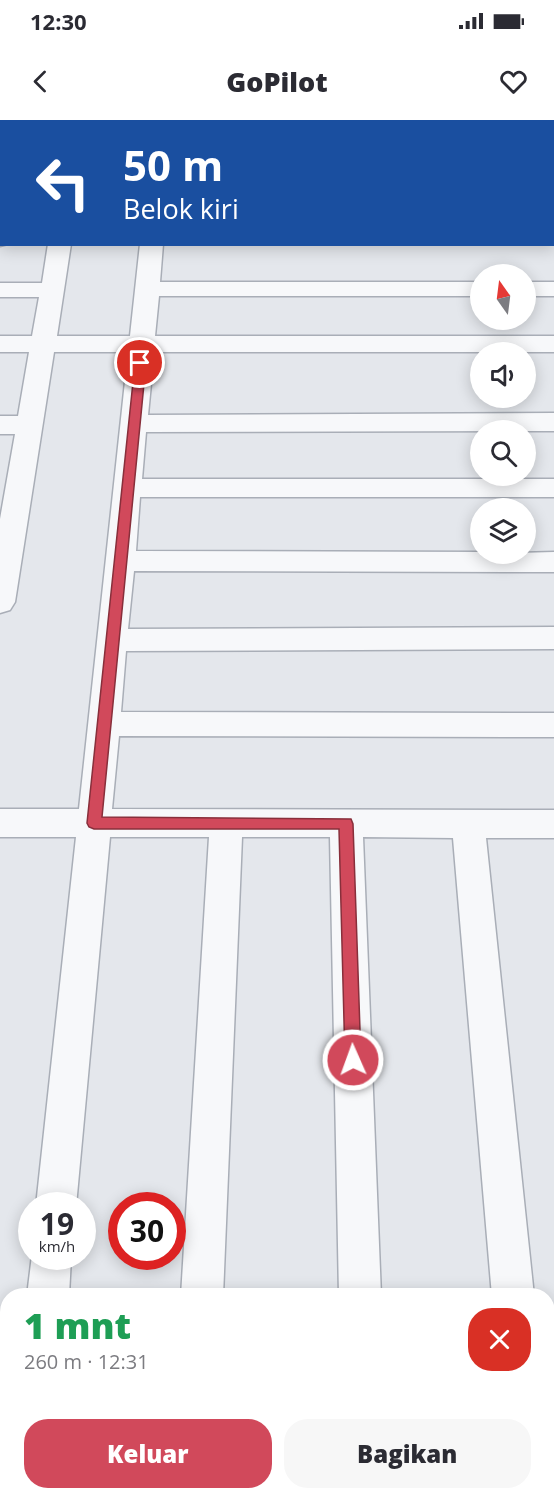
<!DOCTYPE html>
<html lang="id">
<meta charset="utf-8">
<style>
body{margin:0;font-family:"Open Sans",sans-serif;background:#f7f7f7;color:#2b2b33;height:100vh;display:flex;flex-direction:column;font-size:22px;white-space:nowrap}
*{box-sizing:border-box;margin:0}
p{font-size:20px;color:#7c7c81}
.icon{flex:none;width:33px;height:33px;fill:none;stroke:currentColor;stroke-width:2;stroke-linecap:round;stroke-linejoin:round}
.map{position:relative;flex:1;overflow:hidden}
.sheet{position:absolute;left:0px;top:1168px;width:555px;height:212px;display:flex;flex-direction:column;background:#fff;border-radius:24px 24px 0 0;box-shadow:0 3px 15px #0003}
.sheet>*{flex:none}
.banner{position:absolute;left:0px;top:0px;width:555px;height:126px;box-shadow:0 3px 15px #0003;background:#1a4fa0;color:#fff;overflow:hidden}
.needle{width:39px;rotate:346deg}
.fabs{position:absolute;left:470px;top:144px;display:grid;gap:12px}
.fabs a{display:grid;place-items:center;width:66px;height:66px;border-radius:50%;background:#fff;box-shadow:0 3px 15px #0003;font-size:30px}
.speed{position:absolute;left:18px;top:1072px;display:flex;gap:12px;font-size:30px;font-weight:700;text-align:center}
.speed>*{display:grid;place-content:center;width:78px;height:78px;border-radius:50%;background:#fff;box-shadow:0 3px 15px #0003;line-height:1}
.speed small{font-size:15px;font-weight:400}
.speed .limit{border:9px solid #d22;background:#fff;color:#111}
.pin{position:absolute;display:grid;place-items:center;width:51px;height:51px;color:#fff;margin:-26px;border:3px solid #fff;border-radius:50%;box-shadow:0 2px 6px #0007}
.me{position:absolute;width:66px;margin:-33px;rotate:358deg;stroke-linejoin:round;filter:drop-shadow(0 0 4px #0008)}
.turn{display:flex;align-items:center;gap:21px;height:126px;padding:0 24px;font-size:27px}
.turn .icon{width:78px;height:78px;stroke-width:2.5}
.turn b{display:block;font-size:42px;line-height:51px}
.round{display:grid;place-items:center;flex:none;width:63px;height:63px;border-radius:24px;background:#f7f7f7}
.overview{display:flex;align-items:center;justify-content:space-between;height:102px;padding:0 24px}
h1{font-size:36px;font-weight:800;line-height:45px;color:#1e9e55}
.action{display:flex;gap:12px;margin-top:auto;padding:12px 24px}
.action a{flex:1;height:69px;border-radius:24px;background:#d1495b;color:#fff;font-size:24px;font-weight:800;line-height:69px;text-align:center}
.action a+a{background:#f7f7f7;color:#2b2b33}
.status{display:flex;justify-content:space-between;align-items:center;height:42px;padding:0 30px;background:#fff;direction:ltr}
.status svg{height:16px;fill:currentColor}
header{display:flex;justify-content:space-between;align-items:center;height:78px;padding:0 24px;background:#fff;font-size:27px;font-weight:800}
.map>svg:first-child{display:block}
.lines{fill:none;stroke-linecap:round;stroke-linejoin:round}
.street-casing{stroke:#a9aeb7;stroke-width:3}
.street{fill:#f7f8fa;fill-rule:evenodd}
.route{fill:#d1495b;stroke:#882f3b;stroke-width:1.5}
</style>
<div class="status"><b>12:30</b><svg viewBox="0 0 49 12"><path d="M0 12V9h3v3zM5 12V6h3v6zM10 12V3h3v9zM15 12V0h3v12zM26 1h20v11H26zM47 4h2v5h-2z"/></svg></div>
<header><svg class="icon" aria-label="back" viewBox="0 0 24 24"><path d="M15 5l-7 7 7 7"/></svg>GoPilot<svg class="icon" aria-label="heart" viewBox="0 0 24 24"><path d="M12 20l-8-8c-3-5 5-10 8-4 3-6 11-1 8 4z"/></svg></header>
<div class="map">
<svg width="554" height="1379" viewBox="0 0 554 1379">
<rect width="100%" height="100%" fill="#e4e7ec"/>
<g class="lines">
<defs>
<path id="street" d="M71 0H91V2H71Z
M154 0H174V2H154Z
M0 22H2V34H0Z
M0 65H2V79H0Z
M0 112 2 124H8L0 126Z
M48 124H71L57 216H130L140 124H163L160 162H480V176H159L155 216H554V232H54L15 482 10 490 0 493V399L15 314H0V296H18L29 232H0V216H32L39 177H0V163H42Z
M525 162H554V176H525Z
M140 235 149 237 153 243 148 295 554 293V311L146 312 142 359H554V377H140L136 431 480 432V434L554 432V452L134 451 128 509 554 507V529L126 531 121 592 554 593V617L119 616 112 689 554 690V718H486L534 1176H492L453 718 363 717 381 1176H339L330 717H242L223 1176H181L209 717H110L76 1086H36L76 717H0V689H79L127 243 131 237Z
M32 1135V1137H71L69 1176H27Z
M0 1196H8V1238H0Z
M548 1199H554V1241H548Z
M346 1372H392V1379H346Z"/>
</defs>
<use href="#street" class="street-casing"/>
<use href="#street" class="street"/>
</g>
<path class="route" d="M140 239 146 243 102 697 351 699 353 704 361 940 358 945 353 947 347 945 345 940 339 709H94L89 707 87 703 135 243Z"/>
</svg>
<div class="fabs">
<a><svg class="needle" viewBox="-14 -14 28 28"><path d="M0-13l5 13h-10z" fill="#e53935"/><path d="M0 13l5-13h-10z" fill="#7c7c81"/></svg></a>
<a><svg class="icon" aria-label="sound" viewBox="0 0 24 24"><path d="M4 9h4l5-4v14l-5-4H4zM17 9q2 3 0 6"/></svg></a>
<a><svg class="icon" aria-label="search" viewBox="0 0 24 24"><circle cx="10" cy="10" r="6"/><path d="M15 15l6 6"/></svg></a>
<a><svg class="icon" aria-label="layers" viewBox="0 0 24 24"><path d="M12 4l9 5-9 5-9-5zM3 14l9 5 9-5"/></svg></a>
</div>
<div class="speed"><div>19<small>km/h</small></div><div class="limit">30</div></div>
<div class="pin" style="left:140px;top:243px;background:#d93025"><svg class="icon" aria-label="arrive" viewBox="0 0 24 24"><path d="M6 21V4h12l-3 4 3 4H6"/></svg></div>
<svg class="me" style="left:353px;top:940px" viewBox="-20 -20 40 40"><circle r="17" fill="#d1495b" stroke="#fff" stroke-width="3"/><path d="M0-11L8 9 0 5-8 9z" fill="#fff"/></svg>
<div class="banner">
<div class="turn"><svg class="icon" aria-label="left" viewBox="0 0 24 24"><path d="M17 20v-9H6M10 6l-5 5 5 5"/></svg><div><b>50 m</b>Belok kiri</div></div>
</div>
<section class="sheet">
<div class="overview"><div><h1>1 mnt</h1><p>260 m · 12:31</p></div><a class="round" style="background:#d93025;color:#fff"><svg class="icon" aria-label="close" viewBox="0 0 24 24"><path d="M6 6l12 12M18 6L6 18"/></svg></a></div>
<div class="action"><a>Keluar</a><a>Bagikan</a></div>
</section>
</div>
